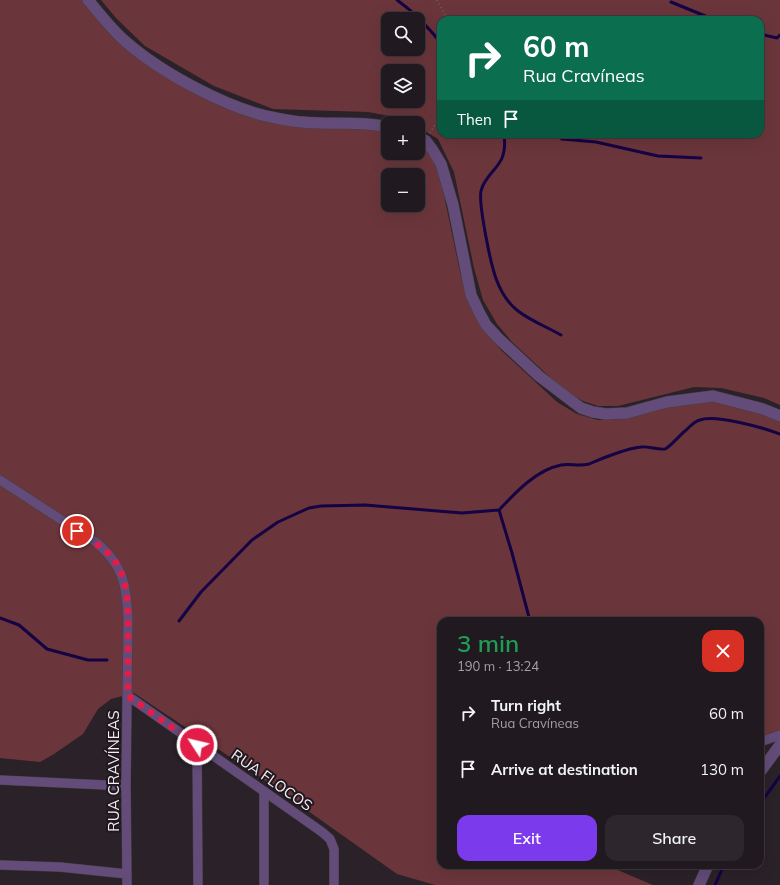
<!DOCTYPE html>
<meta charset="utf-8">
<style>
body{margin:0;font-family:Mulish,sans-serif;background:#2d262c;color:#f1f3f6;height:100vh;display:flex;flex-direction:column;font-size:15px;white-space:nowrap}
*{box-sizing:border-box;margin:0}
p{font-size:13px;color:#a2a0a4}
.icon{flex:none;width:22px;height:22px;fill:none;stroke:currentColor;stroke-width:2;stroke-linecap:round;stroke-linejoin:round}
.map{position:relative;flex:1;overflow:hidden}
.details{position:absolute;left:437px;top:617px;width:327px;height:252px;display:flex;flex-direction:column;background:#20191f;border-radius:12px;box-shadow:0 4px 16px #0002,0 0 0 1px #3d383d}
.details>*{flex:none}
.top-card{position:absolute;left:437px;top:16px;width:327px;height:122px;border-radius:12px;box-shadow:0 4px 16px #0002,0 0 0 1px #3d383d;background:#0b6e4f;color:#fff;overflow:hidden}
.fabs{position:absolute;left:381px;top:12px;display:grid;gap:8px}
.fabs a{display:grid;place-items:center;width:44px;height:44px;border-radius:8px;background:#20191f;box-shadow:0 4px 16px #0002,0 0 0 1px #3d383d;font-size:20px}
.pin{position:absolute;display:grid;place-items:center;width:34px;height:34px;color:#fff;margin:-17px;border:2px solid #fff;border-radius:50%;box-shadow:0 1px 4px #0007}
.me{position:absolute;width:44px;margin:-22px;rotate:305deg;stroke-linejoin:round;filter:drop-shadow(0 0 3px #0008)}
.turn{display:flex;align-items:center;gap:14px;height:84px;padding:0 20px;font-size:18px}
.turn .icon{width:52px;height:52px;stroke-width:2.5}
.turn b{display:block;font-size:28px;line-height:34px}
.then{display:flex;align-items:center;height:38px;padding:0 20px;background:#0003;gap:8px;font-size:15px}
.round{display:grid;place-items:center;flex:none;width:42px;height:42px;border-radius:12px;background:#2d262c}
.overview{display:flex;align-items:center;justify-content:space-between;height:68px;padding:0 20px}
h1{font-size:24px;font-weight:600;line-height:30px;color:#1e9e55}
.button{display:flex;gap:8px;margin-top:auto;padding:8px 20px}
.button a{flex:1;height:46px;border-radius:12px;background:#7c3aed;color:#fff;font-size:16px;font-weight:600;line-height:46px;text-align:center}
.button a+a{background:#2d262c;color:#f1f3f6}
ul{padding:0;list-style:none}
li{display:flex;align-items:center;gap:12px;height:56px;padding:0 20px}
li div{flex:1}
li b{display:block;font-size:15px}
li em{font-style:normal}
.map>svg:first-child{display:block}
.green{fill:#6b363b;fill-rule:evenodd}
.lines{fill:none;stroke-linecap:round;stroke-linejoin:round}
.stream{stroke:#150244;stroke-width:3}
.minor-casing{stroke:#463e45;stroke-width:10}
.tertiary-casing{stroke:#463e45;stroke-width:12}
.path{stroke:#6f676e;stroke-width:1.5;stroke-dasharray:1 3;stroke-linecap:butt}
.minor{stroke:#634c79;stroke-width:9}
.tertiary{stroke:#634c79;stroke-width:11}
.route{stroke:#e11d48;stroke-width:7;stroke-dasharray:0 12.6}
.labels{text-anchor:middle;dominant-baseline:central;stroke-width:4;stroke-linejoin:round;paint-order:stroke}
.street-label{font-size:15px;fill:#f4eef3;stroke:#20181f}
</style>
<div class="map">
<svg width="780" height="885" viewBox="0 0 780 885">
<rect width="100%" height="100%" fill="#2a2129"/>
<path class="green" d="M0 0H83L106 27 208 99 270 122 367 126 388 130V153H418V143L427 148 440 176 460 272 470 306 486 333 502 351 557 402 577 414 598 420 620 419 695 401 721 402 780 420V731L760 739V621H441V865H606L653 885H435L397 874 263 779 134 693 111 699 98 709 83 734 54 754 40 762 0 758ZM388 175H418V205H388Z
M101 0H780V405L764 398 721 388 694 387 618 406H598L583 401 565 391 512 342 497 324 483 300 474 268 454 172 438 139 418 127V123H410L401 118 368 112 273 109 214 86 145 46 116 18ZM388 19H418V49H388ZM441 20H760V134H441ZM388 71H418V101H388Z"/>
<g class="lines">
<path class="stream" d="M397 0C414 12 428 27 441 43
M671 2 715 20
M760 34 777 38 780 35
M504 134C505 142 505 151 502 158 497 170 484 177 481 191 479 201 484 226 486 237 491 263 496 294 518 311 531 321 547 327 561 335
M556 134 562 139 596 142 658 156 701 158
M499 510 512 553 530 621
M0 618 19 625 47 649 88 660H107
M179 621 201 592 252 540 278 522 309 508 321 506 365 505 462 513 499 510C515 493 536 470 561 465 570 463 579 467 589 464 600 459 628 448 641 447 649 446 657 450 665 449 669 448 681 434 685 431 690 427 694 421 700 420 715 414 764 428 780 434
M760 804 780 776
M715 885 724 865"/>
<defs>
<path id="minor" d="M0 480 97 543C124 566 126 585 128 618L126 786 127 885
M128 696 322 832 330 839 334 849V885
M760 742 780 735
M197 745 198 885
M0 780 126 786
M0 865 60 867 127 874
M264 885V791"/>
<path id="tertiary" d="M88 0C100 14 111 29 125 41 160 72 229 110 276 118 290 121 306 123 321 123 344 124 366 122 388 127
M418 137 426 141 432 149 441 164 444 174 453 205 471 295 479 312 486 325 499 339 539 376 581 408 593 412 606 414 627 413 667 402 713 396 763 409 780 416
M760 772 780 745
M699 885 708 865"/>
</defs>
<use href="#minor" class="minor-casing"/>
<use href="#tertiary" class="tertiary-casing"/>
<path class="path" d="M437 0 444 13 450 20
M430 133 441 114"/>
<use href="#minor" class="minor"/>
<use href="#tertiary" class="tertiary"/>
</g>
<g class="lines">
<path class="route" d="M77 531C92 541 109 550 118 566 130 588 128 617 128 641 128 660 128 678 128 696L197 745"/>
</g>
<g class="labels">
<g class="street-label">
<text transform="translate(113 771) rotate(-90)">RUA CRAVÍNEAS</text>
<text transform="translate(272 780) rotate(35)">RUA FLOCOS</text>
</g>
</g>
</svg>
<div class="fabs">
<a><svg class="icon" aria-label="search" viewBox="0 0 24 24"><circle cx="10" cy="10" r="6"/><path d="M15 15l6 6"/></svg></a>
<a><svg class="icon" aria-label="layers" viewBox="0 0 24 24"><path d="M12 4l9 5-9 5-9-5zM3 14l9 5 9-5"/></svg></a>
<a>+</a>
<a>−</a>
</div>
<div class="pin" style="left:77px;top:531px;background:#d93025"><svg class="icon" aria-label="arrive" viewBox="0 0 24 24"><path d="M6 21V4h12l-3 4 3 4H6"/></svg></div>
<svg class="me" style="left:197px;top:745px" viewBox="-20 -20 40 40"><circle r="17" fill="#e11d48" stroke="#fff" stroke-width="3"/><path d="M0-11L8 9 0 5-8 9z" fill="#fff"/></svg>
<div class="top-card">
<div class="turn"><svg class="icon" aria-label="right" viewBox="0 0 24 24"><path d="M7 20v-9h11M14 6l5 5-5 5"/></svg><div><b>60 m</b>Rua Cravíneas</div></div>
<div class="then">Then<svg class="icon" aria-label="arrive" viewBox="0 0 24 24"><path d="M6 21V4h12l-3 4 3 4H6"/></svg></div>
</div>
<section class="details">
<div class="overview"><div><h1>3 min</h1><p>190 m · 13:24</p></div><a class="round" style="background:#d93025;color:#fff"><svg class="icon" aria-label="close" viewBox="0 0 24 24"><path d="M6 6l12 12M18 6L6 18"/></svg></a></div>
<ul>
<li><svg class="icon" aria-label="right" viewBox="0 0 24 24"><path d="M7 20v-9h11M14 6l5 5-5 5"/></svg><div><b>Turn right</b><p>Rua Cravíneas</p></div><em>60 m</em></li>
<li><svg class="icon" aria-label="arrive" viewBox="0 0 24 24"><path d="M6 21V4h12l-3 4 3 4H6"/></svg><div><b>Arrive at destination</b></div><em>130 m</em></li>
</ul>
<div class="button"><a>Exit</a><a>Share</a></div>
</section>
</div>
